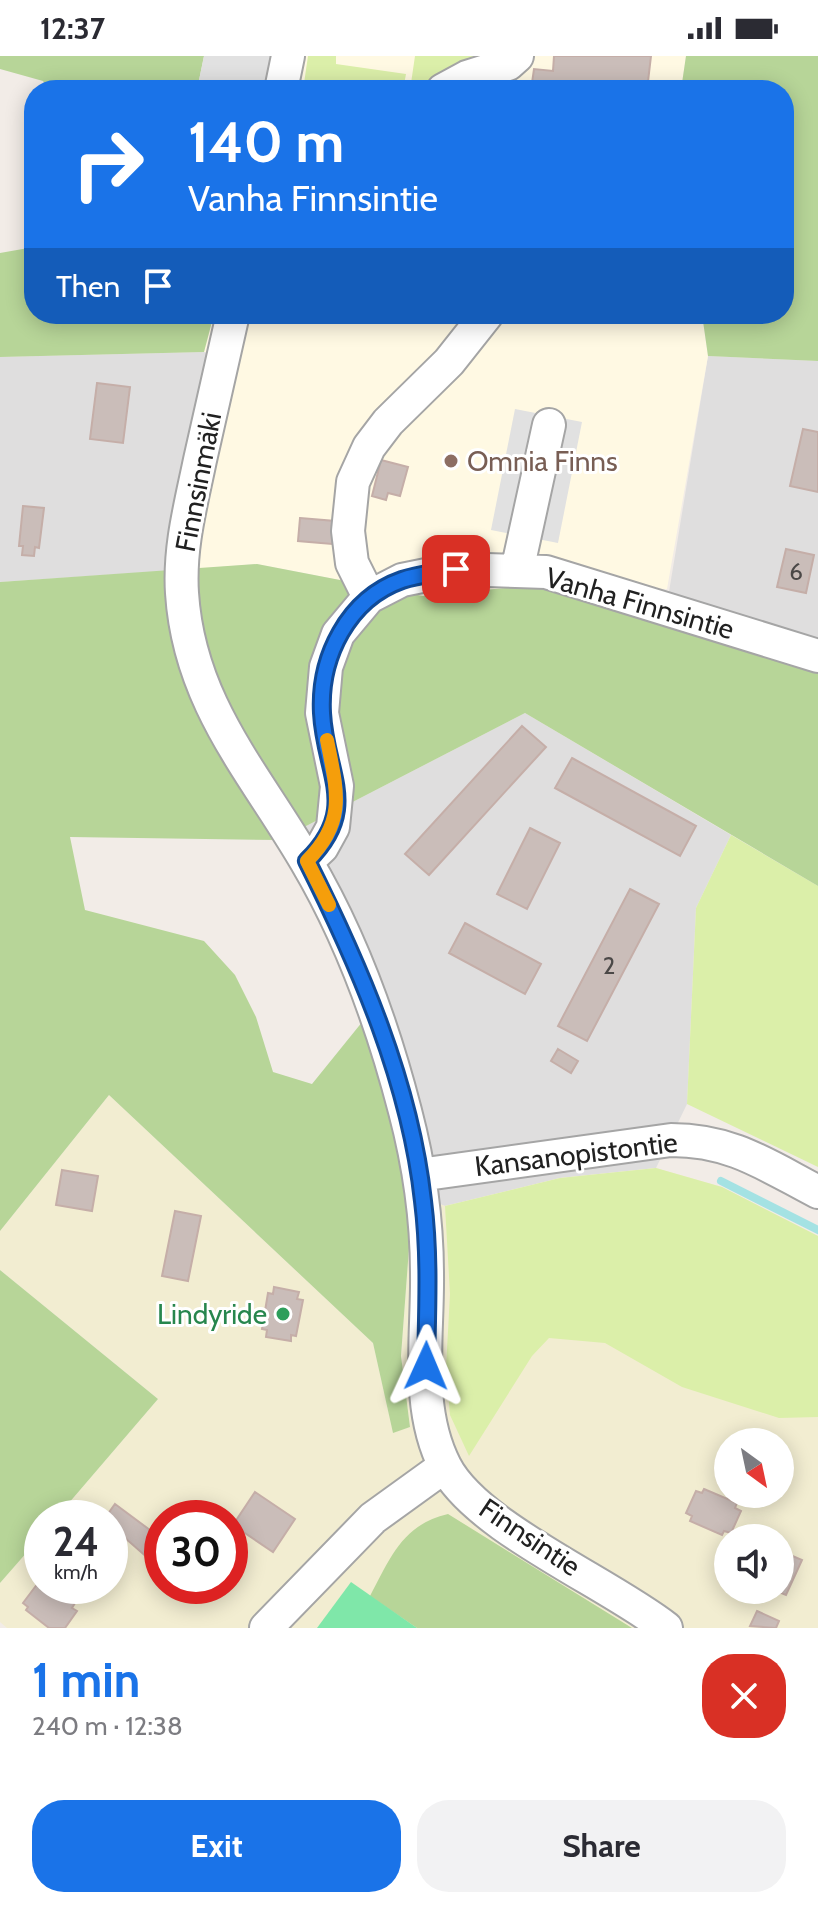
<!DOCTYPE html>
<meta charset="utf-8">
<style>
body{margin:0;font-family:Cabin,sans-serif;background:#f2f2f3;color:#2b2b33;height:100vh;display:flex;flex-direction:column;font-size:30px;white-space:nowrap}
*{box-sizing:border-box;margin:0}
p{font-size:26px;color:#7c7c81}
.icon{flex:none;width:44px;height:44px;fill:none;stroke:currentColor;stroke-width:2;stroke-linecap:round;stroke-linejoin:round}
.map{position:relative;height:1572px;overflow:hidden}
.drawer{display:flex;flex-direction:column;background:#fff;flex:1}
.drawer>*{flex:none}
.banner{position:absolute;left:24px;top:24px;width:770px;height:244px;border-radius:32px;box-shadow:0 4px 20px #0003;background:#1a73e8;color:#fff;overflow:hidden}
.needle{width:52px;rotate:147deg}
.tools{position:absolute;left:714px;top:1372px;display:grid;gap:16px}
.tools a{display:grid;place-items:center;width:80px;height:80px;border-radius:50%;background:#fff;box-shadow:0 4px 20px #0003;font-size:40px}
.speed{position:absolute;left:24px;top:1444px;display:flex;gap:16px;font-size:40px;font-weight:700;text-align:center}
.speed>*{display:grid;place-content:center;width:104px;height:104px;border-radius:50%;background:#fff;box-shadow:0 4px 20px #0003;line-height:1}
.speed small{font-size:20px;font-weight:400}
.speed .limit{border:12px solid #d22;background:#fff;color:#111}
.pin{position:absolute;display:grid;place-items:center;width:68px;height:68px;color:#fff;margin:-34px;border-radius:16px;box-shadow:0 4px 12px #0006}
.me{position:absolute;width:88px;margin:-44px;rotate:1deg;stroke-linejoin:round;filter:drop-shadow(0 0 6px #0008)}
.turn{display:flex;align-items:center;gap:28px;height:168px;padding:0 32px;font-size:36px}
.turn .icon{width:104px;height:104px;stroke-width:2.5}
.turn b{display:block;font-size:56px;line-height:68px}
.then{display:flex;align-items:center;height:76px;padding:0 32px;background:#0003;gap:16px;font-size:30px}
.round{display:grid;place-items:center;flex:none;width:84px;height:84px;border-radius:32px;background:#f2f2f3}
.overview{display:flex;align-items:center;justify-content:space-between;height:136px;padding:0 32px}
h1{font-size:48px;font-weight:700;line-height:60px;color:#1a73e8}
.primary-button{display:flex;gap:16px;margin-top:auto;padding:16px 32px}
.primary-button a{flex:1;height:92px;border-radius:32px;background:#1a73e8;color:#fff;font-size:32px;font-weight:700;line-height:92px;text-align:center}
.primary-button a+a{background:#f2f2f3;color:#2b2b33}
.status{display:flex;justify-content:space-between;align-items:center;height:56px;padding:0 40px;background:#fff;direction:ltr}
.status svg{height:22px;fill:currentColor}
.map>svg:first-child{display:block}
.residential{fill:#dfdede}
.education{fill:#fff9e3}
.farmland{fill:#f2edd1;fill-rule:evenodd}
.grass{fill:#dbefa9}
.forest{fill:#b7d598}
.pitch{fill:#7fe7a9}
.parking{fill:#e1e1e1}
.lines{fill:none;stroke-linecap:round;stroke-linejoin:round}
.stream{stroke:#a4e2e3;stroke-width:8}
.building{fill:#cabdb9;stroke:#c5aea8;stroke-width:2}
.minor-casing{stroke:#a5a5a5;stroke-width:36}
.minor{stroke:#fff;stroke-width:32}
.route-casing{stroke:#114b97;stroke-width:20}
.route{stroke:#1a73e8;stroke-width:14}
.slow{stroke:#f59e0b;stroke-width:14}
.education-dot{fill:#8d6e63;stroke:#fff;stroke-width:3}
.leisure-dot{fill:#2e9e5b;stroke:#fff;stroke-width:3}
.labels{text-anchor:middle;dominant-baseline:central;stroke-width:6;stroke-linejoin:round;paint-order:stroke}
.number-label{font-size:24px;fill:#4b4847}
.education-label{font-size:28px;fill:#785e54;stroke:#fff;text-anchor:start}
.street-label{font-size:28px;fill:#212121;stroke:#fff}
.leisure-label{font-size:28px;fill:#27864d;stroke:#fff;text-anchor:end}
</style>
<div class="status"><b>12:37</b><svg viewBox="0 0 49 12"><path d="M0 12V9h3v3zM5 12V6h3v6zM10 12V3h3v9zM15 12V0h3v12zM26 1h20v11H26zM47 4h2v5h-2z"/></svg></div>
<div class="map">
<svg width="818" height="1572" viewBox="0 0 818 1572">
<rect width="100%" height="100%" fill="#f2ece7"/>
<path class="residential" d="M204 296 231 301 195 513 0 526V301Z
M708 300 818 305V610L664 566Z
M525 657 731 779 696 852 687 1048 656 1112 560 1122 445 1150 413 1138 367 960 279 784Z"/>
<path class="education" d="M276 0H686L681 34H267Z
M214 258H702L708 300 667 533 535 529 423 540 257 508 195 513 230 300 204 296Z"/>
<path class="farmland" d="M109 1039 373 1287 393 1376 410 1371 401 1300 413 1138 445 1150 560 1122 656 1112 722 1131 818 1180V1572H7L0 1566V1527L42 1479V1530H110V1462H56L158 1343 0 1214V1175ZM728 1386H780V1438H728ZM162 1462H230V1530H162ZM728 1482H780V1534H728Z"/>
<path class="grass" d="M308 0H336V8L406 18 403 34H303Z
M415 0H495L445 18 424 34H410Z
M731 779 818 830V1111L687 1048 696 852Z
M656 1112 722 1131 818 1180V1361L779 1362 682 1331 605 1287 549 1282 532 1300 469 1400 450 1359 446 1312 450 1238 445 1150 560 1122Z"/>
<path class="forest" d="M0 0H204L197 34H49L43 25 0 13Z
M686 0H818V305L708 300 702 258H784V34H681Z
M34 191V258H214L204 296 0 301V197Z
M257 508 423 540 535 529 818 610V830L525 657 279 784 70 781 85 854 204 885 235 919 256 961 273 1016 312 1028 367 960 413 1138 401 1300 410 1371 393 1377 373 1287 109 1039 0 1175V526Z
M0 1214 158 1343 56 1462H42V1479L0 1527Z
M448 1458 632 1572H417L370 1540C391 1501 402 1469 448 1458Z"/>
<path class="pitch" d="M351 1526 417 1572H317Z"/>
<path class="parking" d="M204 0H276L267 34H197Z
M515 353 582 366 558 487 491 474Z"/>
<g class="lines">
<path class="stream" d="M721 1125 818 1174"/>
</g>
<path class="building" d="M554 0H651L647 34H531L534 13 553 15Z
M97 327 130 331 123 387 90 383Z
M803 373 818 376V436L790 430Z
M381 404 408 411 400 440 388 437 386 444 372 440Z
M23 450 44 452 39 492 35 491 34 500 22 499 23 490H19Z
M300 462 335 465 332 488 298 485Z
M786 493 814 499 806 537 777 531Z
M522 670 546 691 429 819 405 798Z
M572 702 696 770 680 800 555 732Z
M530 772 560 787 527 853 497 838Z
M630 833 659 848 587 985 558 970Z
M465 867 541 908 525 938 449 897Z
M558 993 578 1005 571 1017 551 1005Z
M62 1114 98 1120 92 1155 56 1149Z
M175 1155 201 1160 188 1225 162 1220Z
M274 1231 299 1236 297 1243 303 1244 296 1280 291 1279V1285L266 1281 267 1274 262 1273 268 1237 273 1238Z
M704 1433 737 1447 735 1452 741 1455 731 1477 724 1475 722 1479 690 1465 692 1460 686 1457 696 1435 702 1437Z
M255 1436 295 1463 273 1496 233 1469Z
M115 1448 162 1483 149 1503 116 1474 113 1476 110 1474V1462H105Z
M783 1496 802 1504 786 1539 774 1534H780V1503Z
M38 1527 51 1530 75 1547 72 1552 77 1555 65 1572H49L26 1554 28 1551 23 1547Z
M757 1555 779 1565 776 1572 750 1570Z"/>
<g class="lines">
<defs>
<path id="minor" d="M281 34 288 0
M443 34 467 21 508 8 517 0
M233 258C222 307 211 355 200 404 191 448 179 491 182 537 189 647 254 716 306 805 351 881 383 970 405 1055 419 1108 427 1163 427 1218 428 1280 415 1352 445 1410 476 1471 609 1527 666 1572
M517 515 549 369
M369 541 352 507 348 475 353 426 369 391 388 366 449 306 487 258
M307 805 322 791 333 771 337 730 322 657 326 611 338 578 369 541 402 524 456 513 546 516 818 600
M419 1119 671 1084C732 1084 766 1109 818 1136
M266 1572 373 1462 445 1410"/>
</defs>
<use href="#minor" class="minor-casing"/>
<use href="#minor" class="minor"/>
</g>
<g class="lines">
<defs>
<path id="route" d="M426 1310C427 1255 430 1200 423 1145 410 1026 360 911 307 805 361 752 325 718 322 657 319 601 348 543 402 524 419 518 439 517 456 513"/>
</defs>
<use href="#route" class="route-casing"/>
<use href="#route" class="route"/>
<path class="slow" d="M327 684C337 735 347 765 307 805L329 849"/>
</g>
<circle class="education-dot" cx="451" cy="405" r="8"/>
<circle class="leisure-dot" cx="283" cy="1258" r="8"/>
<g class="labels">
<g class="number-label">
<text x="796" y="515">6</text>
<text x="609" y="909">2</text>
</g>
<g class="education-label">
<text x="467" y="405">Omnia Finns</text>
</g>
<g class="street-label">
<text transform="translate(198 426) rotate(-79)">Finnsinmäki</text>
<text transform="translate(640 547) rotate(16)">Vanha Finnsintie</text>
<text transform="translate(576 1098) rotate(-7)">Kansanopistontie</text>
<text transform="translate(530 1481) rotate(34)">Finnsintie</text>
</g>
<g class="leisure-label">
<text x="267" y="1258">Lindyride</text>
</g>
</g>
</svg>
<div class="tools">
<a><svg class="needle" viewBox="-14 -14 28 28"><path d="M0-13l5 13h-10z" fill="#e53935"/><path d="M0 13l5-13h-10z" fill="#7c7c81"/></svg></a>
<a><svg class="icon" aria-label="sound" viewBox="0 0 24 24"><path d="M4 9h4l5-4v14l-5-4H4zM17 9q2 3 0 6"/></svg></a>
</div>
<div class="speed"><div>24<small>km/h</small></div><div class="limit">30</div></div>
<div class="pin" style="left:456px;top:513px;background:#d93025"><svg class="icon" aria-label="arrive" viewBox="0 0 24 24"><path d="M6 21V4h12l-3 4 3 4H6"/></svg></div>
<svg class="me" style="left:426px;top:1310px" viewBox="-20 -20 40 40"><path d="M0-17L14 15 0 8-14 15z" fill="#1a73e8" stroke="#fff" stroke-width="4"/></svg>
<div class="banner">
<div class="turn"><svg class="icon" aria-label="right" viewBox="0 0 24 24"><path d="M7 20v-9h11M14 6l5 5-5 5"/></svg><div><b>140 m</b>Vanha Finnsintie</div></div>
<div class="then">Then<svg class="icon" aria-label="arrive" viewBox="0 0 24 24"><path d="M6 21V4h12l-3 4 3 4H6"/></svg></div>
</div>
</div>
<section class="drawer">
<div class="overview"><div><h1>1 min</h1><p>240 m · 12:38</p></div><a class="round" style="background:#d93025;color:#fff"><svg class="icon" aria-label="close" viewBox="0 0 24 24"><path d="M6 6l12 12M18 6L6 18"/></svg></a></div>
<div class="primary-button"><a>Exit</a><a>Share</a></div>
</section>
